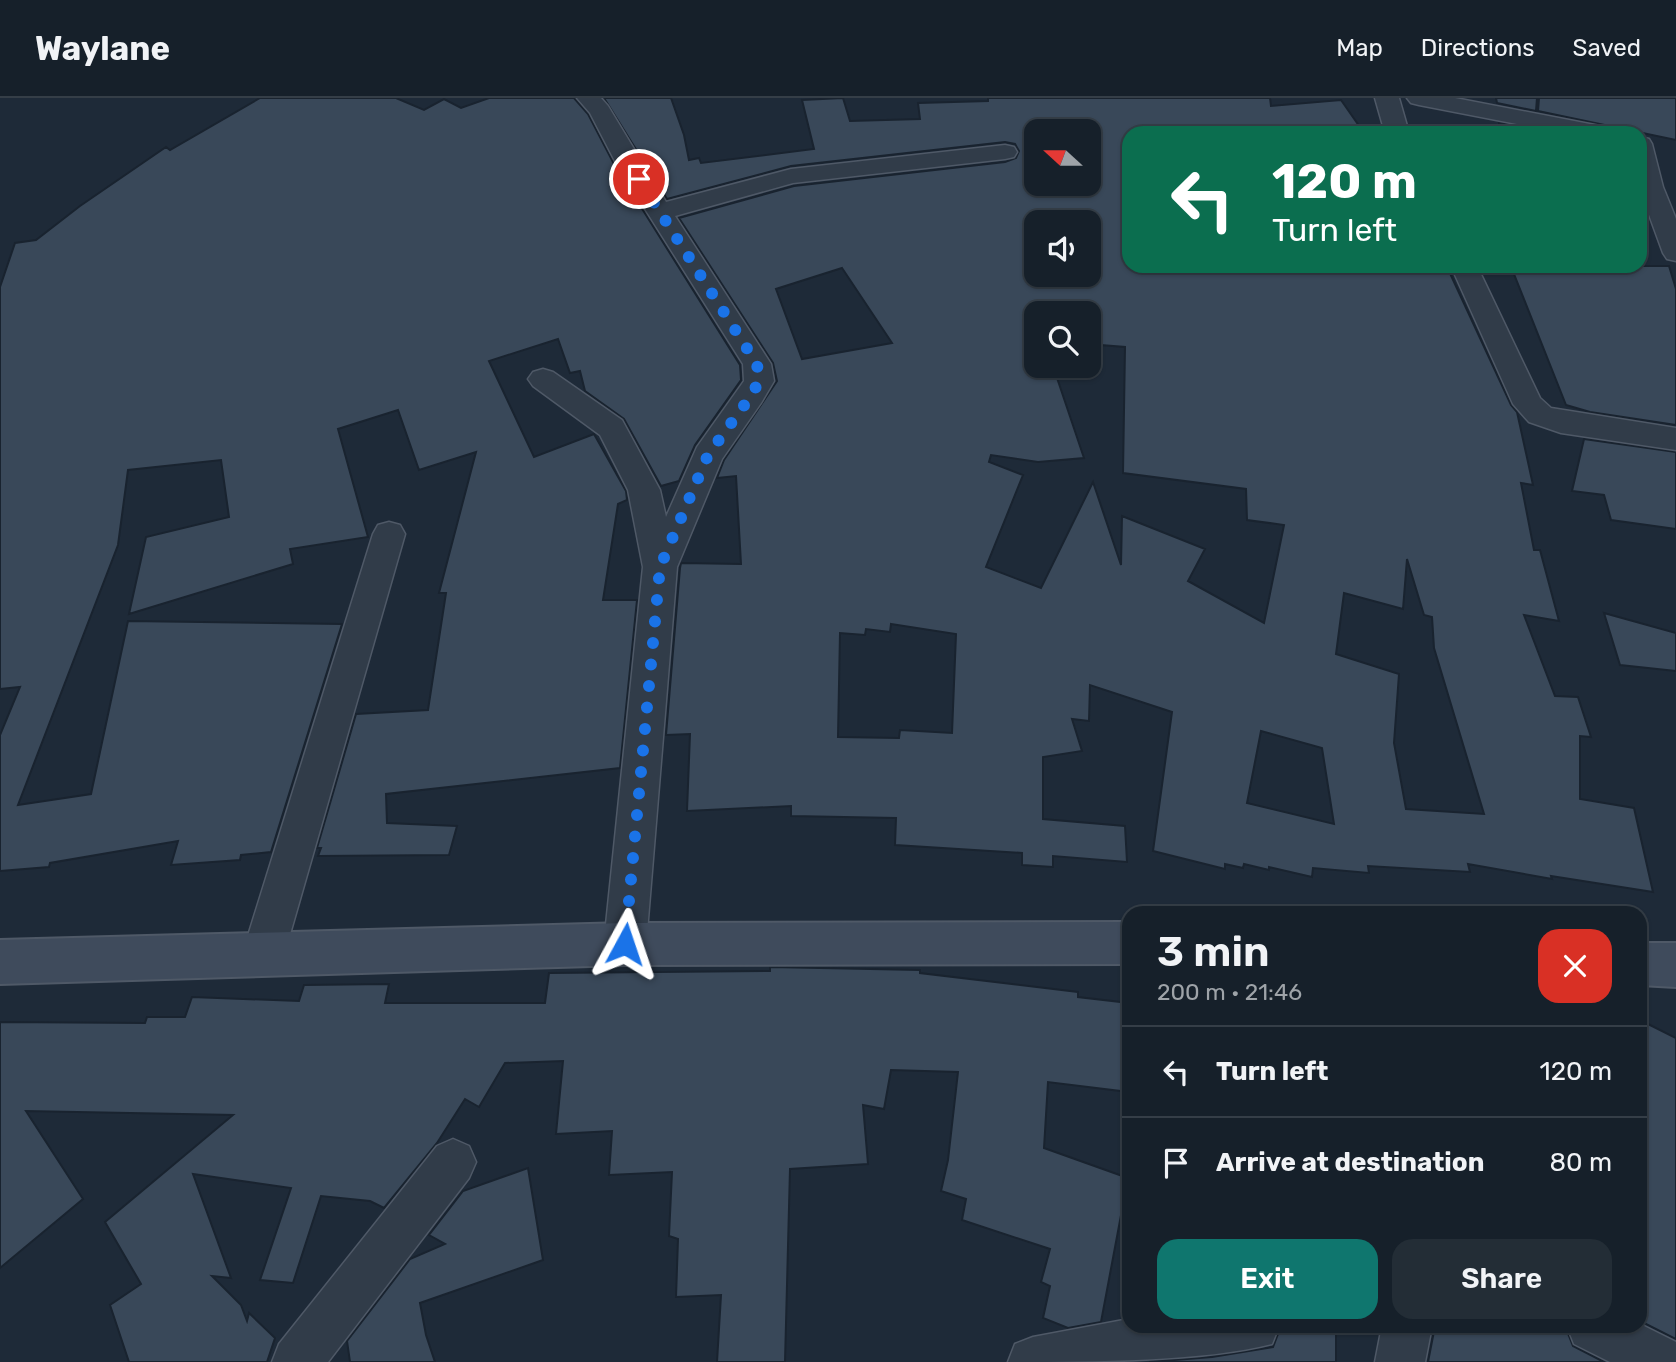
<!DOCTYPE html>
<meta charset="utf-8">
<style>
body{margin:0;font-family:Rubik,sans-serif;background:#232d36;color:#f1f3f6;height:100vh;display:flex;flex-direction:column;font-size:26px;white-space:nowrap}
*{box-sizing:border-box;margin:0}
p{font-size:23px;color:#9ea3a8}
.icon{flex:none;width:38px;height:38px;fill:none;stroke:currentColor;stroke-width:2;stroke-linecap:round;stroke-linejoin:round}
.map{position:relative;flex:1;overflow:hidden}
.details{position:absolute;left:1122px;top:808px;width:525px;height:427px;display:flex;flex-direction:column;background:#16202a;border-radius:21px;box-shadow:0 2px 5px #0004,0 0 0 2px #353e47}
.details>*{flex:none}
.top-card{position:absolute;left:1122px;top:28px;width:525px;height:147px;border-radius:21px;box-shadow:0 2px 5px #0004,0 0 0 2px #353e47;background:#0b6e4f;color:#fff;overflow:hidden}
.needle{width:46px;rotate:291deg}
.buttons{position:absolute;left:1024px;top:21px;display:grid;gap:14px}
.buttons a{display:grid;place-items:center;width:77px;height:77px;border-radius:14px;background:#16202a;box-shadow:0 2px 5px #0004,0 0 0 2px #353e47;font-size:35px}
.pin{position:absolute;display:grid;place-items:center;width:60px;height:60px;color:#fff;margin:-30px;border:4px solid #fff;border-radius:50%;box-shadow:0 2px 7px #0007}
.me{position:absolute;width:77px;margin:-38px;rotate:5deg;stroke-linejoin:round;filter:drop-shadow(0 0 5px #0008)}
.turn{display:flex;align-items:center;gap:24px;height:147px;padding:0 35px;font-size:32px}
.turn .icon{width:91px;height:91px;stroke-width:2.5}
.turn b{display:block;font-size:49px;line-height:60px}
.round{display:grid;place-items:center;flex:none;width:74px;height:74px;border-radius:21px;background:#232d36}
.summary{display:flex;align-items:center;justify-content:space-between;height:119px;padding:0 35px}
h1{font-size:42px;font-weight:600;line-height:52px}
.primary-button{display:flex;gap:14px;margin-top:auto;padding:14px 35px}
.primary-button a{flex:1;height:80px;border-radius:21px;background:#0f766e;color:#fff;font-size:28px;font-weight:600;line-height:80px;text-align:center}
.primary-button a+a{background:#232d36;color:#f1f3f6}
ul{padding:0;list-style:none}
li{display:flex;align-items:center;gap:21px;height:91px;padding:0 35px;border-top:2px solid #353e47}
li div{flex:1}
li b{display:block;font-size:26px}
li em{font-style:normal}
header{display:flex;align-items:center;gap:42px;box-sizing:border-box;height:98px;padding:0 35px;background:#16202a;border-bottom:2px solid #353e47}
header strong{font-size:33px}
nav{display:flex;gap:38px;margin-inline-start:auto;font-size:24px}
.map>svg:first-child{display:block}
.building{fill:#394859;stroke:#19232f;stroke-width:2;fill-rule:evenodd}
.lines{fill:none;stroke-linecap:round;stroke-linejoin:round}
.street-casing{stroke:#4f5967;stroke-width:3}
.secondary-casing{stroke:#4f5967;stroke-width:4}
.street{fill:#313c49;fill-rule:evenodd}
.secondary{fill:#3f4b5c;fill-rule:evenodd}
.route{stroke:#1a73e8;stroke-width:12;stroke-dasharray:0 21.6}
</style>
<header>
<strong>Waylane</strong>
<nav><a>Map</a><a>Directions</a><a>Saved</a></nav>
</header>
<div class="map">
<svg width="1676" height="1264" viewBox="0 0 1676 1264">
<rect width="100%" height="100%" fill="#1e2a38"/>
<path class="building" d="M260 0H396L424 12 444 1 461 10 489 0H574L588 16 614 66 740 267 741 282 695 347 679 383 661 388 624 321 585 293 580 273 570 275 558 241 489 263 534 359 594 336 626 393 627 402 618 406 603 502H637L620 670 386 696 387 725 457 728 449 757 318 758 321 750H317L356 616 428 612 446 495H439L476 354 419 372 398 312 338 331 368 439 290 451 293 466 129 516 146 439 229 419 221 362 128 372 118 447 18 707 91 696 128 523 342 526 271 754 241 757 240 762 171 767 178 743 50 765 49 769 0 773V637L20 589 0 591V189L15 145 36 142 80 108 166 49 170 52Z
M604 0H671L684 37 689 62 699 60 701 65 814 51 802 2 843 0 850 23 920 21 918 5 988 3V0H1270L1271 8 1341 2 1364 35 1275 30 1276 35H1129V168L1448 171 1511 307 1517 314 1533 387 1521 385 1534 452H1540L1559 523 1524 517 1555 598 1578 599 1591 639 1580 638V701L1634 710 1653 794 1551 778 1552 781 1468 766 1470 774 1368 768 1369 775 1313 770 1312 779 1269 769V772L1244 766 1243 770 1225 766V771L1153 753 1172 614 1090 587 1089 623 1072 621 1082 653 1043 659V721L1125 728 1127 764 1053 758V769L1022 767V755L895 747 896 720 791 718V708L687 713 690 636 666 637 680 470 681 465 741 466 736 378 717 380 724 362 777 283 773 265 679 120 794 88 1005 64 1016 60 1019 53 1015 46 1005 44 791 68 667 101ZM1036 33H1088V86H1036ZM1036 124H1088V177H1036ZM842 170 892 245 802 261 776 191ZM1036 215H1088V246L1125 249 1123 375 1246 391 1247 422 1284 427 1264 525 1188 483 1205 451 1122 418 1121 467 1093 384 1041 490 986 469 1023 377 989 364 991 357 1038 364 1084 360 1053 268H1036ZM1407 461 1424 517 1432 519 1434 550 1484 716 1406 711 1394 645 1399 576 1336 556 1344 495 1403 511ZM891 526 956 536 952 635 900 632 899 640 838 639 840 535 865 537 866 531 890 534ZM1261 633 1322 650 1334 726 1247 705Z
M1496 0H1537L1536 13 1497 5Z
M1539 0H1676V42L1538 13Z
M1499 25 1536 32V35H1500Z
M1525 168H1669L1676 191V327L1590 314 1566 307 1512 171 1527 172Z
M1584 341 1676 354V431L1611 422 1604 397 1572 393Z
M1604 515 1676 535V573L1620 567Z
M770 869 920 872V875L1078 894V899L1129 905V994L1048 984 1044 1050 1128 1080 1101 1224 1068 1230 1043 1220 1050 1188 1041 1184 1050 1151 962 1122 966 1101 941 1093 948 1062 958 974 891 972 884 1011 863 1007 868 1066 790 1071 785 1264H717L721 1197 676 1199 678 1141 669 1138 672 1074 609 1077 612 1033 556 1036 563 963 505 965 479 1009 465 1001 437 1045 384 1110 370 1103 321 1098 293 1185 260 1182 291 1090 193 1076 231 1180 212 1178 241 1207 247 1223 249 1215 275 1240 267 1264H129L110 1207 141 1186 105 1124 233 1017 26 1013 83 1101 0 1170V924L145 925 147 919H185L192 899 299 903 304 887 389 886 385 905H545L549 875 770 873Z
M1640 922 1676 940V1241L1640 1223Z
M528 1070 543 1162 420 1205 426 1237 435 1264H350L347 1243 410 1161 445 1146 429 1137 463 1093Z
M1281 1228H1336V1264H1149L1212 1259 1273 1249Z
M1435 1228H1565L1573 1248 1604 1264H1428Z"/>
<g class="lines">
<defs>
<path id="street" d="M577 0H601L608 8 666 104 791 71 1005 47 1014 49 1017 54 1014 59 1005 61 793 85 675 118 771 266 774 283 761 305 722 361 677 469 646 846 640 860 625 866 610 860 604 846 643 469 628 392 600 337 533 288 528 281 533 274 543 271 553 274 622 322 660 392 666 419 697 349 744 283 743 266 616 65 590 15Z
M1375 0H1399L1409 35H1385Z
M1407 0H1455L1600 28 1608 30 1612 35H1563L1419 7 1411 5Z
M1640 39 1649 41 1652 46 1663 89 1676 121V163L1667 161 1663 155 1640 92Z
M1451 168H1477L1540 300 1551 310 1676 330V352L1561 335 1529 324 1513 306Z
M389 424 400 427 405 436 284 857 278 871 263 877 248 871 242 857 373 436 378 427Z
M453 1041 469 1048 476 1064 469 1080 328 1264H272L279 1246 437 1048Z
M1129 1221V1228H1279L1272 1246C1203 1264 1083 1264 1008 1264L1015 1246 1033 1239Z
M1640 1226 1676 1244V1264H1610L1574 1246 1567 1228H1640Z
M1382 1228H1432L1425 1264H1375Z"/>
<path id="secondary" d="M1129 824V866L625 867 0 886V842L625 825Z
M1640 845H1676V889L1640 887Z"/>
</defs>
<use href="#street" class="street-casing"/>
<use href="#secondary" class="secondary-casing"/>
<use href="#street" class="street"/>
<use href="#secondary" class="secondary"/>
</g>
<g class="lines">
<path class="route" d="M625 846 660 469 708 357 751 298 759 283 757 266 639 81"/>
</g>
</svg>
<div class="buttons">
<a><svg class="needle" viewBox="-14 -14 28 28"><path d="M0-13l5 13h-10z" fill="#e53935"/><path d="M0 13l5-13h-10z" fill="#9ea3a8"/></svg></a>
<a><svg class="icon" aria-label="sound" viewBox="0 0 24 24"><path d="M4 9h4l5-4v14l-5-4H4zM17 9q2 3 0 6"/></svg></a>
<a><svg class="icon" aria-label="search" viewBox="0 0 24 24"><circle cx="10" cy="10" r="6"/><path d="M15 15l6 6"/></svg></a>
</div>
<div class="pin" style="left:639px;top:81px;background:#d93025"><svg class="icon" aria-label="arrive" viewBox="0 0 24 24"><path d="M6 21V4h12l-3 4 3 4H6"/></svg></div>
<svg class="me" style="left:625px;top:846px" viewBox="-20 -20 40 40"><path d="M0-17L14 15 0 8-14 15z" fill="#1a73e8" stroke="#fff" stroke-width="4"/></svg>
<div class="top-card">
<div class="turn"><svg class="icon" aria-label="left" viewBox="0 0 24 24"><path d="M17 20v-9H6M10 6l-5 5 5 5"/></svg><div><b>120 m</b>Turn left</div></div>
</div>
<section class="details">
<div class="summary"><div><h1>3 min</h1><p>200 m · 21:46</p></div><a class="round" style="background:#d93025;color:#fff"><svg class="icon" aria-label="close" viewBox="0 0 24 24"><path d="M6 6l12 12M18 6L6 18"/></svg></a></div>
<ul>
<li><svg class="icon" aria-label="left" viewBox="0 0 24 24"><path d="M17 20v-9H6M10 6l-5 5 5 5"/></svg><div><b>Turn left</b></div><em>120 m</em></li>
<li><svg class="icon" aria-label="arrive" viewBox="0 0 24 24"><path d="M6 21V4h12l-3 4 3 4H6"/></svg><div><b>Arrive at destination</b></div><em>80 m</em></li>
</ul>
<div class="primary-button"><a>Exit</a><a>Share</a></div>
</section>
</div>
